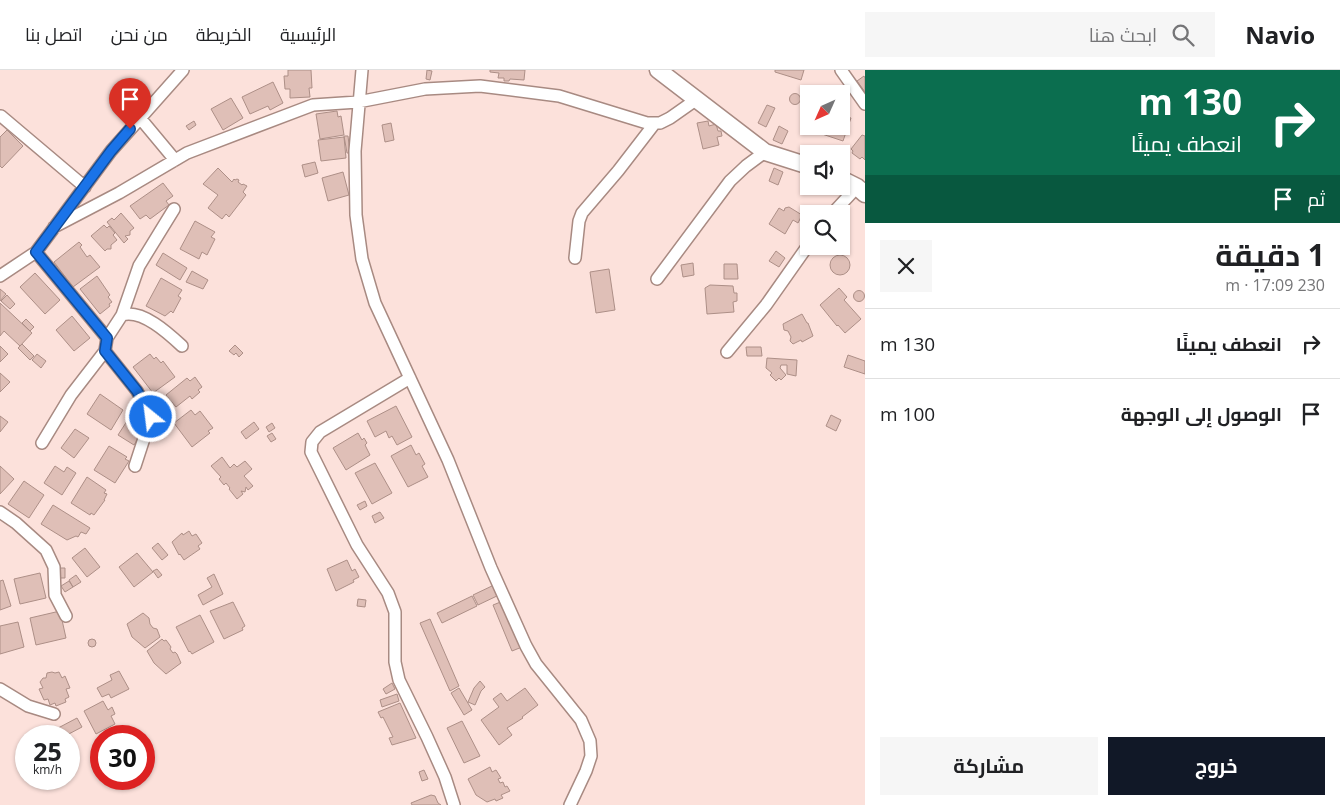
<!DOCTYPE html>
<html lang="ar">
<meta charset="utf-8">
<style>
body{margin:0;font-family:"Open Sans",Cairo,sans-serif;background:#f6f6f6;color:#202124;direction:rtl;height:100vh;display:flex;flex-direction:column;font-size:19px;white-space:nowrap}
*{box-sizing:border-box;margin:0}
p{font-size:16px;color:#757577}
.icon{flex:none;width:28px;height:28px;fill:none;stroke:currentColor;stroke-width:2;stroke-linecap:round;stroke-linejoin:round}
.map{position:relative;flex:1;overflow:hidden;direction:ltr}
.sheet{display:flex;flex-direction:column;background:#fff;width:475px}
.sheet>*{flex:none}
.banner{background:#0b6e4f;color:#fff;overflow:hidden}
.needle{width:32px;rotate:225deg}
.fabs{position:absolute;left:800px;top:15px;display:grid;gap:10px}
.fabs a{display:grid;place-items:center;width:50px;height:50px;border-radius:0px;background:#fff;box-shadow:0 1px 4px #0004;font-size:25px}
.speed{position:absolute;left:15px;top:655px;display:flex;gap:10px;font-size:25px;font-weight:700;text-align:center}
.speed>*{display:grid;place-content:center;width:65px;height:65px;border-radius:50%;background:#fff;box-shadow:0 1px 4px #0004;line-height:1}
.speed small{font-size:12px;font-weight:400}
.speed .limit{border:8px solid #d22;background:#fff;color:#111}
.pin{position:absolute;display:grid;place-items:center;width:42px;height:42px;color:#fff;margin:-51px -21px;border-radius:50% 50% 50% 0;rotate:-45deg;box-shadow:0 0 5px #0007}
.pin .icon{rotate:45deg}
.me{position:absolute;width:55px;margin:-28px;rotate:331deg;stroke-linejoin:round;filter:drop-shadow(0 0 4px #0008)}
.turn{display:flex;align-items:center;gap:18px;height:105px;padding:0 15px;font-size:22px}
.turn .icon{width:65px;height:65px;stroke-width:2.5}
.turn b{display:block;font-size:35px;line-height:42px}
.then{display:flex;align-items:center;height:48px;padding:0 15px;background:#0003;gap:10px;font-size:19px}
.round{display:grid;place-items:center;flex:none;width:52px;height:52px;border-radius:0px;background:#f6f6f6}
.overview{display:flex;align-items:center;justify-content:space-between;height:85px;padding:0 15px}
h1{font-size:30px;font-weight:700;line-height:38px}
.action{display:flex;gap:10px;margin-top:auto;padding:10px 15px}
.action a{flex:1;height:58px;border-radius:0px;background:#111827;color:#fff;font-size:20px;font-weight:700;line-height:58px;text-align:center}
.action a+a{background:#f6f6f6;color:#202124}
ul{padding:0;list-style:none}
li{display:flex;align-items:center;gap:15px;height:70px;padding:0 15px;border-top:1px solid #e0e0e0}
li div{flex:1}
li b{display:block;font-size:19px}
li em{font-style:normal}
header{display:flex;align-items:center;gap:30px;box-sizing:border-box;height:70px;padding:0 25px;background:#fff;border-bottom:1px solid #e0e0e0}
header strong{font-size:24px}
nav{display:flex;gap:28px;margin-inline-start:auto;font-size:18px}
.search{width:350px;height:45px;background:#f6f6f6;display:flex;align-items:center;gap:12px;box-sizing:border-box;padding:0 18px;border-radius:0px;color:#757577;font-size:19px}
main{display:flex;flex:1;min-height:0}
.map>svg:first-child{display:block}
.building{fill:#dfbfb7;stroke:#ad8f87}
.lines{fill:none;stroke-linecap:round;stroke-linejoin:round}
.street-casing{stroke:#a88a82;stroke-width:14}
.secondary-casing{stroke:#a88a82;stroke-width:19}
.street{stroke:#fff;stroke-width:11}
.secondary{stroke:#fff;stroke-width:16}
.route-casing{stroke:#114b97;stroke-width:12}
.route{stroke:#1a73e8;stroke-width:9}
</style>
<header>
<strong>Navio</strong>
<div class="search"><svg class="icon" aria-label="search" viewBox="0 0 24 24"><circle cx="10" cy="10" r="6"/><path d="M15 15l6 6"/></svg>ابحث هنا</div>
<nav><a>الرئيسية</a><a>الخريطة</a><a>من نحن</a><a>اتصل بنا</a></nav>
</header>
<main>
<section class="sheet">
<div class="banner">
<div class="turn"><svg class="icon" aria-label="right" viewBox="0 0 24 24"><path d="M7 20v-9h11M14 6l5 5-5 5"/></svg><div><b>130 m</b>انعطف يمينًا</div></div>
<div class="then">ثم<svg class="icon" aria-label="arrive" viewBox="0 0 24 24"><path d="M6 21V4h12l-3 4 3 4H6"/></svg></div>
</div>
<div class="overview"><div><h1>1 دقيقة</h1><p>230 m · 17:09</p></div><a class="round"><svg class="icon" aria-label="close" viewBox="0 0 24 24"><path d="M6 6l12 12M18 6L6 18"/></svg></a></div>
<ul>
<li><svg class="icon" aria-label="right" viewBox="0 0 24 24"><path d="M7 20v-9h11M14 6l5 5-5 5"/></svg><div><b>انعطف يمينًا</b></div><em>130 m</em></li>
<li><svg class="icon" aria-label="arrive" viewBox="0 0 24 24"><path d="M6 21V4h12l-3 4 3 4H6"/></svg><div><b>الوصول إلى الوجهة</b></div><em>100 m</em></li>
</ul>
<div class="action"><a>خروج</a><a>مشاركة</a></div>
</section>
<div class="map">
<svg width="865" height="735" viewBox="0 0 865 735">
<rect width="100%" height="100%" fill="#fce1db"/>
<path class="building" d="M288 0H311L312 18H309L310 27 290 28V19H285L284 6H288Z
M427 0 432 1 430 10 426 9Z
M490 0H525L524 10 510 9 509 11H504V8H498L499 3 490 2Z
M775 0H804L801 10 775 2Z
M864 6 865 8V22L857 11Z
M273 12 283 33 270 40 268 36 250 44 242 27Z
M789.5 29a5.5 5.5 0 1 1 11 0a5.5 5.5 0 1 1-11 0Z
M231 28 243 48 223 60 211 39Z
M767 35 775 38 766 57 758 53Z
M337 41 338 47 341 46 344 65 320 69 316 44Z
M841 45 851 48 843 71 822 64 825 56H841Z
M194 51 196 55 189 60 186 56Z
M708 51 709 56 716 54 718 61H721L722 66 717 67 719 75 703 79 697 53Z
M391 53 394 70 385 72 382 55Z
M779 56 788 61 782 74 773 70Z
M7 60 23 76 2 98 0 96V67Z
M862 65 865 66V90L862 87 860 89 852 83 853 81 851 79Z
M344 66H348L350 83H347Z
M344 67 346 88 321 91 318 70Z
M315 92 318 103 305 107 302 95Z
M218 98 232 112 234 109 235 110 237 109 239 110 238 112 242 115 243 114 247 116 243 122 246 125 229 147 226 144 222 149 208 138 218 125 203 114Z
M774 98 783 102 778 115 769 111Z
M343 102 349 125 328 131 322 108Z
M163 113 173 126 166 131 169 135 150 149 146 145 140 149 130 136Z
M789 137 802 145 798 153 793 150 785 164 769 154 779 138 784 141 785 138Z
M121 143 134 158 130 161V165L125 166 128 169 124 173 107 152 112 148 114 150Z
M195 151 215 162 211 167 215 169 207 185 202 182 199 189 180 179Z
M104 155 107 158 109 156 115 163 113 165 117 170 111 175V179H107L105 181 91 166Z
M79 172 82 175 80 177 87 187 90 185 100 197 73 217 54 192Z
M776 181 785 188 779 197 769 191Z
M163 183 187 198 180 210 156 195Z
M830 195a10 10 0 1 1 20 0a10 10 0 1 1-20 0Z
M693 193 694 205 683 207 681 195Z
M724 194H737L738 209H724Z
M609 199 615 240 596 243 590 202Z
M192 201 208 210 203 219 186 212Z
M35 203 60 230 45 244 20 217Z
M97 206 110 225 108 227 112 232 109 234 110 236 100 244 80 219Z
M161 208 182 220 178 226 181 228 173 243 171 241 165 246 146 236Z
M710 215 733 216 734 223H737V231L733 232 734 242 707 244 705 218Z
M839 218 847 227 844 230 861 249 845 263 838 255 837 256 820 235Z
M0 219 6 224 0 231Z
M853.5 226a5.5 5.5 0 1 1 11 0a5.5 5.5 0 1 1-11 0Z
M7 225 15 234 10 239 1 231Z
M0 233 32 263 20 276 4 261 0 266Z
M802 244 807 253H808L813 266 802 272 801 270 793 274 790 271 791 267 788 261 784 260 783 254Z
M72 246 90 268 74 281 56 260Z
M26 249 34 257 30 261 22 253Z
M22 274 34 286 30 290 18 278Z
M235 275 243 283 239 287 236 283 234 285 229 281Z
M0 276 8 284 0 292Z
M746 277H761L762 286H747Z
M37 284 46 291 41 298 32 290Z
M150 284 154 289 156 287 161 293 163 291 175 307 153 323 133 297Z
M848 285 865 291V304L844 297Z
M767 288 797 290 796 306 787 304V295H781L780 298 786 305 781 310 779 308 776 311 770 305 772 303 766 298Z
M0 303 10 312 0 322Z
M195 307 202 317 198 320 200 322 192 329 190 326 176 337 166 325 187 308 190 311Z
M100 324 123 340 111 360 87 344Z
M396 336 412 367 397 375 392 366 389 368 386 361 375 367 367 351Z
M191 340 195 345 200 341 213 358 208 361 210 363 192 377 174 353Z
M831 345 841 350 836 361 826 356Z
M0 346 8 352 0 362Z
M129 348 141 355 139 358 143 361 134 375 118 365Z
M254 352 259 359 246 369 241 362Z
M272 353 275 358 269 362 266 357Z
M75 359 89 368 74 388 61 378Z
M272 363 276 369 271 372 267 366Z
M358 363 362 370 364 368 367 373 365 375 370 385 346 400 333 378Z
M411 375 416 385 419 383 425 394 422 396 428 407 408 417 391 386Z
M109 376 127 387 125 389 129 391 115 413 94 400Z
M222 387 230 398 234 394 237 397 245 391 252 399 244 406 253 416 248 420 246 417 245 422 241 421 243 424 237 429 229 419 230 418 226 413 224 415 219 409 221 407 211 396Z
M375 393 392 423 372 434 355 403Z
M0 396 14 409 0 424Z
M55 396 64 402 67 397 76 403 62 425 44 413Z
M87 407 106 420 104 423 107 424 104 430H105L94 445 91 443 90 445 71 433Z
M24 411 44 425 29 448 8 434Z
M365 431 367 436 360 440 357 435Z
M53 435 90 458 86 464 81 462 78 467 76 466 67 470 41 454Z
M380 442 384 448 375 453 372 446Z
M189 461 192 466 196 464 202 473 198 476 200 479 184 490 180 484 179 485 172 472 182 463 183 465Z
M158 473 168 485 162 490 152 478Z
M85 478 100 497 87 507 72 488Z
M137 483 153 502 134 517 119 497Z
M347 490 352 501 355 499 359 507 353 510 354 512 336 521 327 499Z
M58 498H65V508H58Z
M157 499 162 505 158 508 153 501Z
M40 503 46 528 20 534 14 509Z
M214 504 223 524 203 535 198 525 212 517 207 508Z
M76 505 81 512 73 517 69 510Z
M3 510 11 536 0 540V511Z
M69 511 73 517 65 522 61 516Z
M494 515 499 525 478 535 473 525Z
M472 526 477 536 442 553 437 543Z
M358 529 366 530 365 537 357 536Z
M503 531 522 577 512 581 493 535Z
M233 532 245 556 242 558 243 560 224 569 210 541Z
M60 541 66 568 36 575 30 548Z
M143 543 149 548 150 554 153 558 157 559 160 567 145 578 132 567 127 554Z
M200 545 214 572 192 584 190 581 189 582 176 557Z
M430 549 459 616 450 621 420 553Z
M18 552 24 577 0 584V556Z
M162 569 164 571 166 570 169 574 171 577 170 579 173 583 175 582 177 584 181 593 166 604 154 593 147 581Z
M88 573a4 4 0 1 1 8 0a4 4 0 1 1-8 0Z
M119 601 129 619 111 628 109 624 102 627 97 618 112 610 110 605Z
M52 602 55 603 59 602 62 608 65 606 70 618 66 619 69 627 65 629 66 632 56 636 55 633 50 635 48 629 44 630 39 619 43 618 40 612 43 608H46L47 603Z
M480 611 485 617 481 621 475 635 468 632 474 618Z
M392 613 395 619 386 624 383 619Z
M459 618 472 640 464 645 451 623Z
M525 618 538 635 522 647 523 648 507 658 512 665 499 675 481 650 499 637 493 629 501 623 507 631Z
M397 624 399 631 382 637 380 630Z
M103 631 108 640 112 637 115 644 111 646 115 654 96 664 84 641Z
M400 633 416 668 392 675 389 668 393 667 383 647 381 648 378 642Z
M77 648 82 657 65 666H43Z
M462 651 480 686 464 693 447 658Z
M490 697 492 702 496 700 501 708 498 709 500 713 503 712 505 717 507 716 510 721 501 725 503 728 496 731 495 729 487 732 476 725 468 709Z
M424 700 428 709 422 711 419 702Z
M124 709H130L131 713 122 717 120 711Z
M431 725 435 726 438 733 441 735H412L411 733Z"/>
<g class="lines">
<defs>
<path id="street" d="M362 0 355 81 356 145 362 189 375 233 448 390 491 498 526 576 536 594 581 650 590 671 591 686 586 701 570 735
M841 0 865 34
M1 46 85 117
M140 48 175 90
M832 144 857 117
M54 157 119 123 187 83 313 35 358 32 425 19 480 16 559 26 647 53H660L670 48 697 29
M36 182 107 268 105 281 137 321 151 347 135 396
M575 188 579 151 582 143 618 101 655 53
M0 206 36 182 111 81 183 0
M657 209 730 111 746 96 765 82
M122 245 139 196 174 139
M107 268 122 245C142 239 168 263 182 276
M727 282 766 235 809 174
M410 308 320 362 312 372 311 382 357 475 388 523 395 542V592L399 610 427 667 445 707 454 735
M42 373 71 325 105 281
M0 442 16 453 46 480 54 497 55 525 66 546
M0 619 28 636 54 644"/>
<path id="secondary" d="M658 0 765 82 809 96
M841 109 857 117 865 124"/>
</defs>
<use href="#street" class="street-casing"/>
<use href="#secondary" class="secondary-casing"/>
<use href="#street" class="street"/>
<use href="#secondary" class="secondary"/>
</g>
<g class="lines">
<defs>
<path id="route" d="M130 59 111 81 36 182 107 268 105 281 137 321 151 347"/>
</defs>
<use href="#route" class="route-casing"/>
<use href="#route" class="route"/>
</g>
</svg>
<div class="fabs">
<a><svg class="needle" viewBox="-14 -14 28 28"><path d="M0-13l5 13h-10z" fill="#e53935"/><path d="M0 13l5-13h-10z" fill="#757577"/></svg></a>
<a><svg class="icon" aria-label="sound" viewBox="0 0 24 24"><path d="M4 9h4l5-4v14l-5-4H4zM17 9q2 3 0 6"/></svg></a>
<a><svg class="icon" aria-label="search" viewBox="0 0 24 24"><circle cx="10" cy="10" r="6"/><path d="M15 15l6 6"/></svg></a>
</div>
<div class="speed"><div>25<small>km/h</small></div><div class="limit">30</div></div>
<div class="pin" style="left:130px;top:59px;background:#d93025"><svg class="icon" aria-label="arrive" viewBox="0 0 24 24"><path d="M6 21V4h12l-3 4 3 4H6"/></svg></div>
<svg class="me" style="left:151px;top:347px" viewBox="-20 -20 40 40"><circle r="17" fill="#1a73e8" stroke="#fff" stroke-width="3"/><path d="M0-11L8 9 0 5-8 9z" fill="#fff"/></svg>
</div>
</main>
